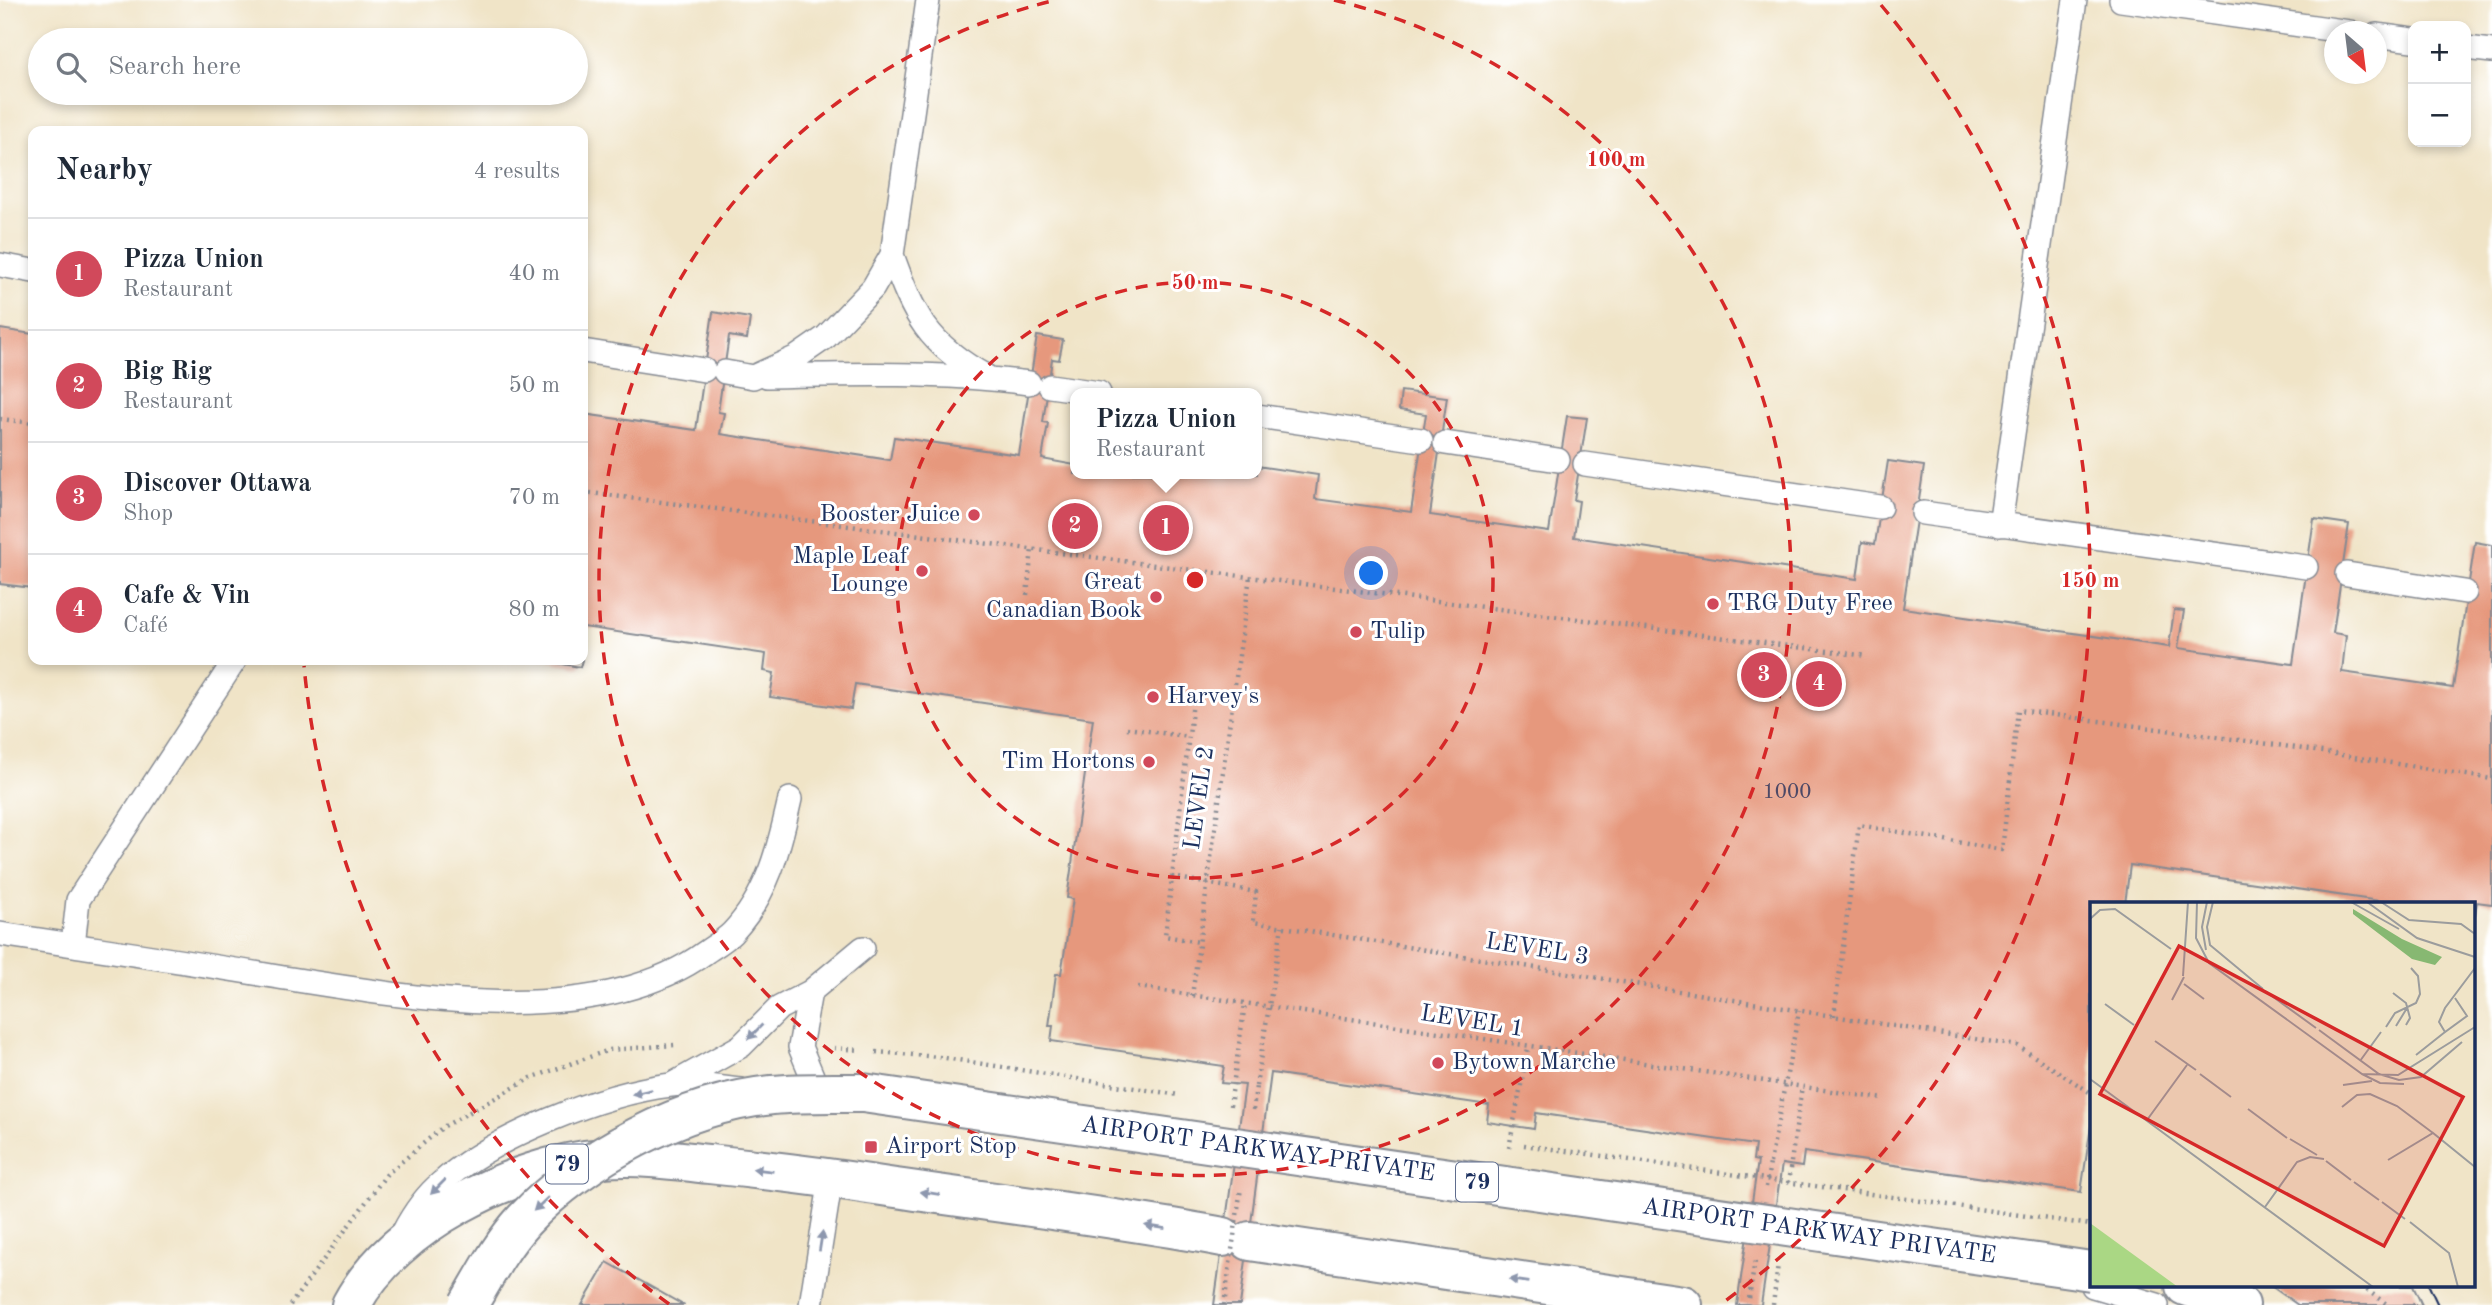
<!DOCTYPE html>
<html lang="en">
<head>
<meta charset="utf-8">
<style>
  :root { --surface:#fff; --page:#f6f6f7; --text:#1f2937; --muted:#747a83; --line:#e0e1e3; --accent:#d1495b }
  body { margin:0; font-family:"Old Standard TT",serif; background:var(--page); color:var(--text) }
  .controls { position:absolute; right:21px; top:21px; display:grid; overflow:hidden; border-radius:14px; box-shadow:0 4px 10px #0003 }
  .controls button { width:63px; height:63px; display:grid; place-items:center; padding:0; border:0; border-bottom:2px solid var(--line); background:var(--surface); color:var(--text); font:35px sans-serif }
  .compass { position:absolute; left:2324px; top:21px; width:63px; height:63px; border-radius:50%; background:var(--surface); box-shadow:0 4px 10px #0003; rotate:152deg }
  .you { position:absolute; left:1372px; top:574px; width:24px; height:24px; margin:-18px; border:5px solid #fff; border-radius:50%; background:#1a73e8; box-shadow:0 0 0 10px #1a73e833 }
  .badge { display:grid; place-items:center; width:46px; height:46px; border-radius:50%; background:var(--accent); color:#fff; font-size:23px; font-weight:700 }
  .pin { position:absolute; translate:-50% -50%; border:4px solid #fff; box-shadow:0 2px 7px #0006 }
  .popup { position:absolute; left:1070px; top:388px; width:192px; height:91px; box-sizing:border-box; display:grid; place-content:center; border-radius:14px; background:var(--surface); filter:drop-shadow(0 2px 5px #0005); font-size:23px; white-space:nowrap; color:var(--muted) }
  .popup b { font-size:26px; color:var(--text) }
  .popup::after { content:''; position:absolute; left:50%; top:100%; margin-left:-14px; border:14px solid transparent; border-top-color:var(--surface) }
  .list { margin:0; padding:0; list-style:none }
  h2 { display:flex; justify-content:space-between; align-items:center; height:91px; margin:0; padding:0 28px; font-size:30px }
  h2 small { font-size:23px; font-weight:400; color:var(--muted) }
  .list li { display:grid; grid-template-columns:46px 1fr auto; gap:21px; align-items:center; box-sizing:border-box; height:112px; padding:0 28px; border-top:2px solid var(--line) }
  .list b { display:block; font-size:26px; white-space:nowrap }
  .list p { margin:0; font-size:23px; white-space:nowrap; color:var(--muted) }
  .list em { font-size:23px; font-style:normal; color:var(--muted) }
  .icon { flex:none; width:38px; height:38px; fill:none; stroke:currentColor; stroke-width:2; stroke-linecap:round; stroke-linejoin:round }
  .map { position:relative; flex:none; width:2492px; height:1305px; overflow:hidden }
  .search { position:absolute; background:var(--surface); box-shadow:0 4px 10px #0003; left:28px; top:28px; width:560px; height:77px; display:flex; align-items:center; gap:18px; box-sizing:border-box; padding:0 24px; border-radius:38px; color:var(--muted); font-size:26px }
  .panel { position:absolute; background:var(--surface); box-shadow:0 4px 10px #0003; left:28px; top:126px; width:560px; height:539px; border-radius:14px }
  .map>svg:first-child { display:block }
</style>
</head>
<body>
<div class="map">
<svg width="2492" height="1305" viewBox="0 0 2492 1305">
  <rect width="100%" height="100%" fill="#fff"/>
  <filter id="ink" filterUnits="userSpaceOnUse"><feTurbulence type="fractalNoise" baseFrequency=".0143" numOctaves="2"/><feDisplacementMap in="SourceGraphic" scale="14" xChannelSelector="R" yChannelSelector="G"/><feConvolveMatrix kernelMatrix="1 2 1 2 8 2 1 2 1" color-interpolation-filters="sRGB"/></filter>
  <filter id="wash" filterUnits="userSpaceOnUse"><feTurbulence type="fractalNoise" baseFrequency=".00686" numOctaves="4" result="noise"/><feDisplacementMap in="SourceGraphic" scale="28" xChannelSelector="R" yChannelSelector="G"/><feGaussianBlur stdDeviation="1.57" result="paint"/><feColorMatrix in="noise" values="0 0 0 0 0 0 0 0 0 0 0 0 0 0 0 0 0 1.4 0 .05"/><feComposite in="paint" operator="in"/></filter>
  <g filter="url(#wash)">
    <rect width="100%" height="100%" fill="#f0e4c7"/>
    <g id="blocks">
      <!-- building -->
      <path fill="#e6987d" d="M713 312 750 318 747 339 729 336 718 412 724 413 720 434 890 460 894 437 1019 455 1037 336 1063 340 1059 360 1052 359 1043 422 1048 423 1042 459 1075 465V474H1257V466L1318 475 1315 499 1411 512 1426 414 1399 410 1401 391 1447 397 1430 515 1549 532 1567 416 1587 418 1574 500 1579 501 1574 537 1857 579 1862 542 1875 544 1888 461 1924 466 1903 608 2169 647 2174 610 2184 611 2178 648 2293 664 2314 519 2349 524 2333 633 2346 635 2342 672 2453 688 2475 542 2492 545V904L2477 902 2475 915 2473 904H2400L2130 865 2125 904H2091V1126L2081 1192 1804 1152 1802 1167 1782 1164 1761 1305H1737L1758 1161 1753 1160 1755 1145 1536 1113 1534 1129 1487 1122 1489 1105 1271 1073 1240 1305H1214L1245 1085 1221 1083 1224 1066 1051 1041 1053 1026H1049L1056 974H1061L1073 899 1067 898 1093 719 855 684 851 709 770 697 774 673 764 671 766 654 583 627V414L696 430Z
        M0 329 33 334V588L0 584Z
        M541 660H582L580 667Z
        M607 1262 683 1305H582Z
        M2271 1286H2413L2422 1305H2298Z"/>
    </g>
  </g>
  <g filter="url(#ink)">
    <use href="#blocks" fill-opacity="0" stroke="#868a92" stroke-width="2"/>
    <g fill="none" stroke-linecap="round" stroke-linejoin="round">
      <defs>
        <path id="service" d="M2121 0 2350 32
          M2376 35 2413 40
          M2466 48 2492 51
          M892 255C914 316 927 344 987 377
          M0 265 33 271
          M583 351 704 370
          M725 372 753 377 797 357 826 337 873 288 892 255 928 0
          M767 376C854 374 942 372 1029 383
          M1050 386 1099 393
          M1257 416 1421 440
          M1445 443 1558 460
          M1585 464 1880 507
          M1923 513 2306 567
          M2000 525 2075 0
          M2347 574 2465 592
          M0 934 73 945 78 900 235 660
          M73 945C139 955 206 965 272 976 400 996 594 1034 706 952 715 946 725 940 732 933 768 895 779 848 790 799
          M810 992 800 1047 822 1100
          M673 1084 741 1046 779 1008 810 992 863 948
          M403 1233C413 1214 425 1196 442 1182 493 1137 603 1093 671 1085 693 1082 719 1088 741 1090
          M2093 1286 2157 1305
          M811 1305 831 1178"/>
        <path id="trunk" d="M1250 1241 1683 1305
          M2185 1286 2240 1305
          M351 1305C394 1224 514 1165 603 1158 638 1155 674 1160 709 1164 767 1170 824 1177 882 1186 996 1203 1110 1216 1223 1237"/>
      </defs>
      <!-- service casing -->
      <use href="#service" stroke="#868a92" stroke-width="26"/>
      <!-- trunk casing -->
      <use href="#trunk" stroke="#868a92" stroke-width="42"/>
      <!-- path -->
      <path stroke="#868a92" stroke-width="4.5" stroke-dasharray="2 5" stroke-linecap="butt" d="M0 419 33 423
        M583 492 1867 656
        M1027 595 1032 549
        M1193 702 1165 936 1199 942
        M1127 728 1189 737
        M1172 877 1256 892 1253 922 2018 1046 2091 1093
        M1138 987 1884 1099
        M1192 996 1250 576
        M1834 1016 1859 825 2002 850 2018 710 2284 746 2492 779
        M834 1048 860 1050
        M876 1052 939 1057 1179 1095
        M1256 1086 1282 926
        M1230 1106 1245 1004
        M1524 1145 2091 1225
        M1509 1148 1528 1048
        M1770 1163 1799 1011
        M1788 1183 1802 1086
        M2361 1286 2388 1305
        M290 1305 386 1175 443 1127 531 1078 609 1050 675 1045
        M1773 1305 1778 1264
        M2413 1305 2420 1302"/>
      <!-- service -->
      <use href="#service" stroke="#fff" stroke-width="23"/>
      <!-- trunk -->
      <use href="#trunk" stroke="#fff" stroke-width="38"/>
      <!-- tram -->
      <path stroke="#1b2f5e" stroke-width="2" d="M2429 1286 2438 1305"/>
      <defs>
        <path id="trunk-bridge" d="M468 1305C485 1276 501 1245 524 1220 584 1156 684 1104 772 1095 803 1092 833 1093 863 1093L2091 1271"/>
      </defs>
      <!-- trunk-bridge casing -->
      <use href="#trunk-bridge" stroke="#868a92" stroke-width="42" stroke-linecap="butt"/>
      <!-- path-bridge -->
      <path stroke="#868a92" stroke-width="4.5" stroke-dasharray="2 5" stroke-linecap="butt" d="M1253 1110 1256 1086
        M1766 1187 1770 1163
        M1224 1305 1241 1188
        M1748 1305 1755 1261"/>
      <!-- trunk-bridge -->
      <use href="#trunk-bridge" stroke="#fff" stroke-width="38"/>
    </g>
    <!-- one-way arrows -->
    <defs><path id="oneway-solid" d="M-6-.8H1V-3.2L6.5 0L1 3.2V.8H-6Z" transform="scale(1.75)"/></defs>
    <g fill="#8d97ae">
      <use href="#oneway-solid" transform="translate(755 1032) rotate(135)"/>
      <use href="#oneway-solid" transform="translate(642 1092) rotate(167)"/>
      <use href="#oneway-solid" transform="translate(763 1170) rotate(-173)"/>
      <use href="#oneway-solid" transform="translate(438 1187) rotate(135)"/>
      <use href="#oneway-solid" transform="translate(930 1193) rotate(-171)"/>
      <use href="#oneway-solid" transform="translate(541 1204) rotate(137)"/>
      <use href="#oneway-solid" transform="translate(1155 1227) rotate(-171)"/>
      <use href="#oneway-solid" transform="translate(821 1241) rotate(-81)"/>
      <use href="#oneway-solid" transform="translate(1519 1281) rotate(-172)"/>
    </g>
  </g>
  <!-- distance rings -->
  <g fill="none" stroke="#d62828" stroke-width="3.5" stroke-dasharray="12 9">
    <circle cx="1195" cy="580" r="298"/>
    <path d="M1334 0A596 596 0 1 1 1056 0"/>
    <path d="M669 1304A895 895 0 0 1 304 666M1881 5A895 895 0 0 1 1721 1304"/>
  </g>
  <!-- markers -->
  <g fill="#d1495b" stroke="#fff" stroke-width="2.5">
    <circle cx="974" cy="515" r="7"/>
    <circle cx="922" cy="571" r="7"/>
    <circle cx="1156" cy="597" r="7"/>
    <circle cx="1713" cy="604" r="7"/>
    <circle cx="1356" cy="632" r="7"/>
    <circle cx="1153" cy="697" r="7"/>
    <circle cx="1149" cy="762" r="7"/>
    <circle cx="1438" cy="1063" r="7"/>
    <rect x="864" y="1140" width="14" height="14" rx="3.5"/>
  </g>
  <g text-anchor="middle" dominant-baseline="central" stroke-width="6" stroke-linejoin="round" paint-order="stroke">
    <!-- number labels -->
    <g font-size="21" fill="#4e4966">
      <text x="1787" y="792">1000</text>
    </g>
    <!-- shield labels -->
    <g fill="#fff" stroke="#5f6d8e" stroke-width="2">
      <rect x="546" y="1144.5" width="42" height="39" rx="5"/>
      <rect x="1456" y="1162.5" width="42" height="39" rx="5"/>
    </g>
    <g font-size="23" font-weight="bold" fill="#1b2f5e">
      <text x="567" y="1164">79</text>
      <text x="1477" y="1182">79</text>
    </g>
    <!-- poi labels -->
    <g font-size="24" fill="#1b2f5e" stroke="#fff" text-anchor="start">
      <text x="960" y="515" text-anchor="end">Booster Juice</text>
      <text x="908" y="557" text-anchor="end">Maple Leaf<tspan x="908" dy="28">Lounge</tspan></text>
      <text x="1142" y="583" text-anchor="end">Great<tspan x="1142" dy="28">Canadian Book</tspan></text>
      <text x="1727" y="604">TRG Duty Free</text>
      <text x="1370" y="632">Tulip</text>
      <text x="1167" y="697">Harvey's</text>
      <text x="1135" y="762" text-anchor="end">Tim Hortons</text>
      <text x="1452" y="1063">Bytown Marche</text>
      <text x="885" y="1147">Airport Stop</text>
    </g>
    <!-- street labels -->
    <g font-size="24" fill="#1b2f5e" stroke="#fff">
      <text transform="translate(1200 798) rotate(-82)">LEVEL 2</text>
      <text transform="translate(1537 950) rotate(9)">LEVEL 3</text>
      <text transform="translate(1472 1022) rotate(9)">LEVEL 1</text>
      <text transform="translate(1258 1150) rotate(8)">AIRPORT PARKWAY PRIVATE</text>
      <text transform="translate(1819 1232) rotate(8)">AIRPORT PARKWAY PRIVATE</text>
    </g>
  </g>
  <!-- overview -->
  <g transform="translate(2090 902)">
    <rect width="385" height="385" fill="#f0e4c7"/>
    <path d="M0 321 88 385H0Z" fill="#aad784"/>
    <path d="M263 7 312 37 352 55 345 63 322 57 263 12Z" fill="#87b872"/>
    <path fill="none" stroke="#9b9c9d" stroke-width="2" d="M107 0 106 36 119 61 272 172 308 173 385 125M123 0 117 25 120 43 173 87M261 0 309 27M277 0 327 36 385 55M291 0 319 18 371 22 385 32M0 17 10 8 25 7 81 47M116 48 112 25 117 0M93 74 98 0M94 82 114 97M175 89 226 126M303 91 316 101 320 116 316 123M365 96 377 114 355 130 349 120 355 106 385 66M82 98 94 75M15 102 44 123M306 124 317 106M296 125 305 111 326 101 330 92 328 74 321 66M229 128 289 172 309 178 331 175 372 140M65 139 106 168M326 153 355 130M270 159 291 130M110 172 141 195M272 172 290 181 314 182M0 177 283 385M253 183 282 179M252 205 267 193 280 192 307 204 343 231M158 207 197 236M57 218 97 163M200 237 227 253M298 258 343 231 385 265M236 259 261 278M264 280 289 298M292 300 315 317M175 305 207 260 220 255 234 257M320 320 359 351 368 385"/>
    <path fill="#d62828" fill-opacity="0.15" stroke="#d62828" stroke-width="3.5" d="M89 44 373 195 294 344 10 192Z"/>
    <rect width="385" height="385" fill="none" stroke="#1b2f5e" stroke-width="3.5"/>
  </g>
  <circle cx="1195" cy="580" r="10" fill="#d62828" stroke="#fff" stroke-width="3.5"/>
  <g font-size="21" text-anchor="middle" font-weight="bold" fill="#d62828" stroke="#fff" stroke-width="6" stroke-linejoin="round" paint-order="stroke">
    <text x="1616" y="166">100 m</text>
    <text x="1195" y="289">50 m</text>
    <text x="2090" y="587">150 m</text>
  </g>
</svg>
<div class="controls">
<button>+</button>
<button>−</button>
</div>
<svg class="compass" viewBox="-18 -18 36 36"><path d="M0-13l5 13h-10z" fill="#e53935"/><path d="M0 13l5-13h-10z" fill="#747a83"/></svg>
<div class="you"></div>
<div class="pin badge" style="left:1166px;top:528px">1</div>
<div class="popup"><b>Pizza Union</b>Restaurant</div>
<div class="pin badge" style="left:1075px;top:526px">2</div>
<div class="pin badge" style="left:1764px;top:675px">3</div>
<div class="pin badge" style="left:1819px;top:684px">4</div>
<div class="search"><svg class="icon" aria-label="search" viewBox="0 0 24 24"><circle cx="10" cy="10" r="6"/><path d="M15 15l6 6"/></svg>Search here</div>
<section class="panel">
<h2>Nearby<small>4 results</small></h2>
<ul class="list">
<li><span class="badge">1</span><div><b>Pizza Union</b><p>Restaurant</p></div><em>40 m</em></li>
<li><span class="badge">2</span><div><b>Big Rig</b><p>Restaurant</p></div><em>50 m</em></li>
<li><span class="badge">3</span><div><b>Discover Ottawa</b><p>Shop</p></div><em>70 m</em></li>
<li><span class="badge">4</span><div><b>Cafe &amp; Vin</b><p>Café</p></div><em>80 m</em></li>
</ul>
</section>
</div>
</body>
</html>
